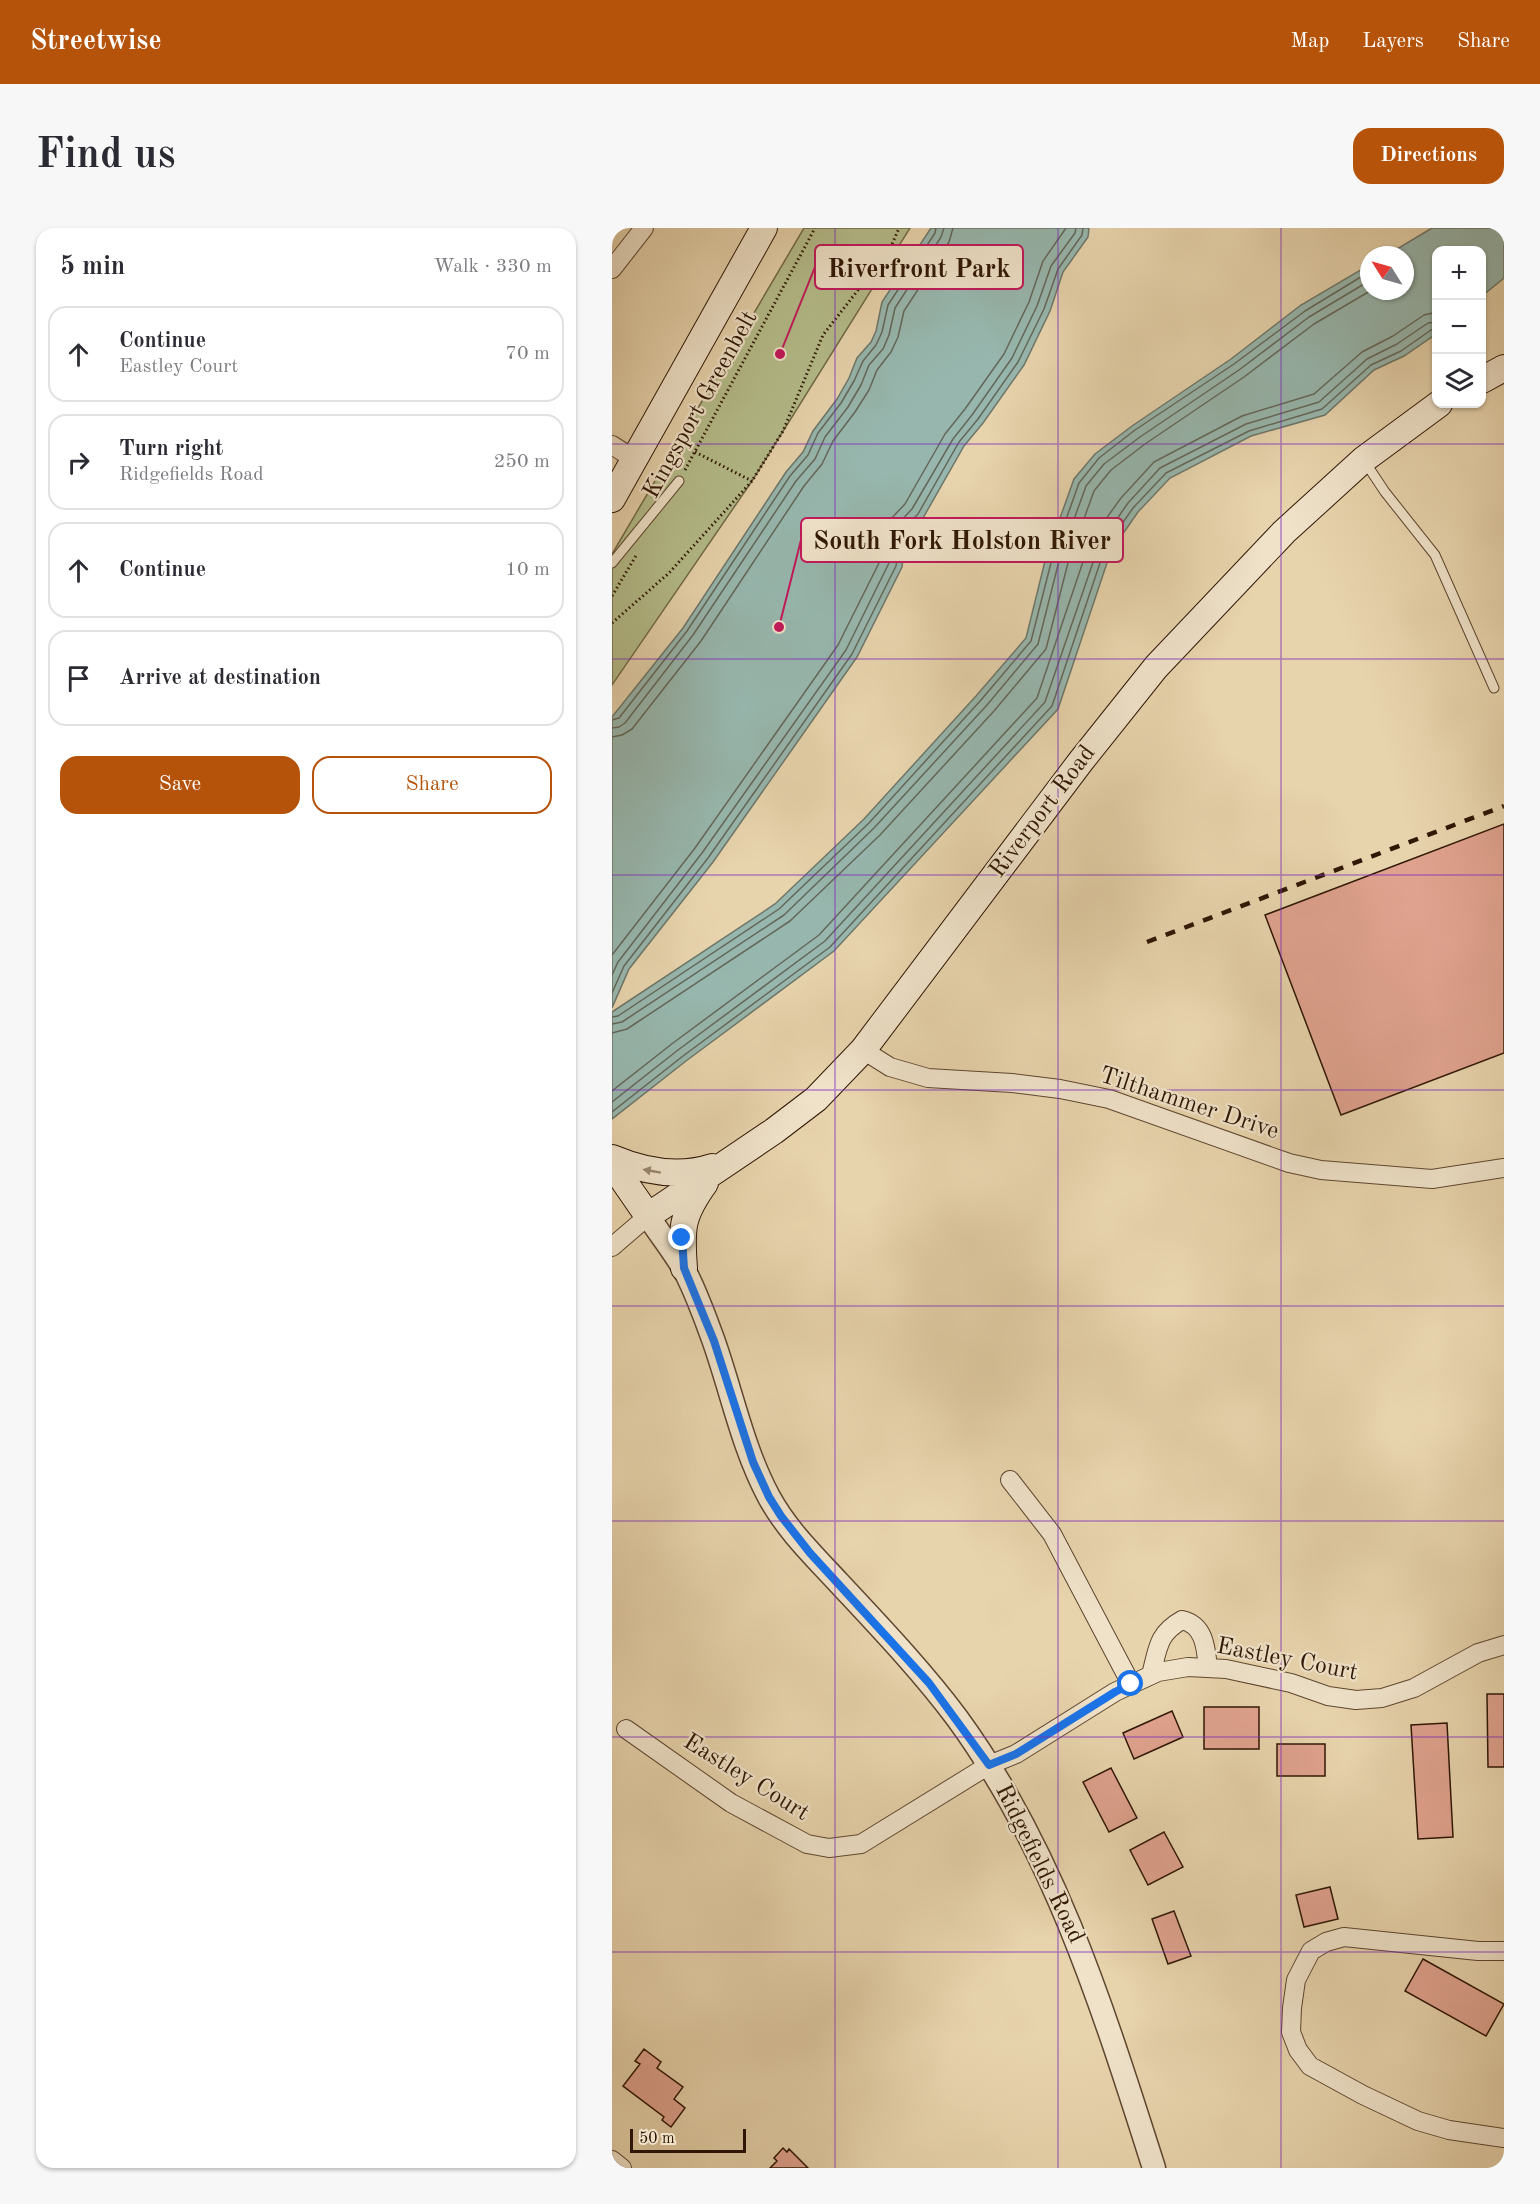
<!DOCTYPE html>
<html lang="en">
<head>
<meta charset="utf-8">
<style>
  :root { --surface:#fff; --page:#f7f7f7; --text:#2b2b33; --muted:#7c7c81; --line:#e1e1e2; --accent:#b45309 }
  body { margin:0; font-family:"Old Standard TT",serif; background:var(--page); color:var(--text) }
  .controls { position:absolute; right:18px; top:18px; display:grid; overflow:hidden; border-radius:12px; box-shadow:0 2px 4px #0004 }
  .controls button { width:54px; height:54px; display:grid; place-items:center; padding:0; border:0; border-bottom:2px solid var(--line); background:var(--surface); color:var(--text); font:30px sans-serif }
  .compass { position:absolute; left:748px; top:18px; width:54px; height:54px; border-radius:50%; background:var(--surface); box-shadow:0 2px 4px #0004; rotate:307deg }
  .scale { position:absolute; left:18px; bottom:15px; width:116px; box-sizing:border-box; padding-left:6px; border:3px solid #301705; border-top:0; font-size:16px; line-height:21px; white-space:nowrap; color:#301705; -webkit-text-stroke:4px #efe2c9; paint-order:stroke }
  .stop { position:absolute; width:18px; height:18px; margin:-14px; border:4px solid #1a73e8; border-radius:50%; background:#fff }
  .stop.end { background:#1a73e8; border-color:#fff; box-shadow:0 2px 6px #0008 }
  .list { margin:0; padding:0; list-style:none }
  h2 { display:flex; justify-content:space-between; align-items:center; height:78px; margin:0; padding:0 24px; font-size:26px }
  h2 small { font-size:20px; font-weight:400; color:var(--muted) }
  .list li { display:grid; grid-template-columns:39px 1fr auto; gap:18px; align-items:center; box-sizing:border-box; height:96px; margin:0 12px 12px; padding:0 12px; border:2px solid var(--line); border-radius:18px }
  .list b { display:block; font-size:22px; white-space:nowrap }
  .list p { margin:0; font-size:20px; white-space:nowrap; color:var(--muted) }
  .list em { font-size:20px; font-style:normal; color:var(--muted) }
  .actions { display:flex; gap:12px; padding:18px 24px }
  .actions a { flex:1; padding:14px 0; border:2px solid var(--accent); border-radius:18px; text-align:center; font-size:21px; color:var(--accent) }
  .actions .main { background:var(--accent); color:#fff }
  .icon { flex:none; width:33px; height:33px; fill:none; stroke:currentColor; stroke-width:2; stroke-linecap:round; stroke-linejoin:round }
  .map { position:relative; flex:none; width:892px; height:1940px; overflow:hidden; border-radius:18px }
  header { display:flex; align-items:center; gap:36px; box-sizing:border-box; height:84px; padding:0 30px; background:var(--accent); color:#fff }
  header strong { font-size:28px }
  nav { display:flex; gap:33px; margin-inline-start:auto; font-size:21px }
  .intro { display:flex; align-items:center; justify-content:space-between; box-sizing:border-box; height:144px; padding:0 36px }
  h1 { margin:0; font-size:42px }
  .button { padding:15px 27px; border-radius:18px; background:var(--accent); color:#fff; font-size:21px; font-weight:700 }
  main { display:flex; gap:36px; padding:0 36px }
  aside { flex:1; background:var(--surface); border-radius:18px; box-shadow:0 2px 4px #0004 }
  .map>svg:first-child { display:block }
</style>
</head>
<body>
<header>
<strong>Streetwise</strong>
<nav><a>Map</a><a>Layers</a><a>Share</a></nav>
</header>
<div class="intro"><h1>Find us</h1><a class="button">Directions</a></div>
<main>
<aside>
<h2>5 min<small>Walk · 330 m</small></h2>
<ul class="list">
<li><svg class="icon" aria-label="ahead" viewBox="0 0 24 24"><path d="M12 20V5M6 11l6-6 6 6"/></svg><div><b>Continue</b><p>Eastley Court</p></div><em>70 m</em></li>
<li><svg class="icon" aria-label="right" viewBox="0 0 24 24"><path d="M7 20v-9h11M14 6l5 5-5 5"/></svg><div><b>Turn right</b><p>Ridgefields Road</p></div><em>250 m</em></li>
<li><svg class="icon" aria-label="ahead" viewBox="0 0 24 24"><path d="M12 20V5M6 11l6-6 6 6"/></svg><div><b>Continue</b></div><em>10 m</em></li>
<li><svg class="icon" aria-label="arrive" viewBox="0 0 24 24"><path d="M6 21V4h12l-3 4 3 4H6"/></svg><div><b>Arrive at destination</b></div></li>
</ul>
<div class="actions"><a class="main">Save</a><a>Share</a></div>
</aside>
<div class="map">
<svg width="892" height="1940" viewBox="0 0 892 1940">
  <rect width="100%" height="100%" fill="#e7d3ac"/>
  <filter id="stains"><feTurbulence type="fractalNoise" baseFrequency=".00333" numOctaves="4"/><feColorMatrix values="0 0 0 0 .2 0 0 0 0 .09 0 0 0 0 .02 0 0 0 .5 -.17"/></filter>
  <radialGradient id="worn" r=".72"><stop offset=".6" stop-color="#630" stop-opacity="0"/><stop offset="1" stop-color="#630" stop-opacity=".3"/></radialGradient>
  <!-- green -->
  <path fill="#b4bc8a" stroke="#726a48" stroke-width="1.5" d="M192 0H298L140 253 0 457V326Z"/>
  <!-- water -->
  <path fill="#97b7ae" stroke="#6e776a" stroke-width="1.5" d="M319 0H477L476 9 451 44 438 83 412 137 371 195 352 218 311 290 294 306 290 339 245 429 101 634 17 741 0 780V489L71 400 174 244 191 224 201 203 225 171 237 150 245 130 259 114 264 103 270 74Z
    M820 0H892V50L870 68V22H825L824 106 792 128 762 142 713 187 639 208 558 250 526 284 499 323 446 481 222 723 74 833 0 891V784L163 676 252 591 364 468 414 410 434 329 462 251 483 226 520 198 619 131 689 77 757 37V63H793V27H775Z"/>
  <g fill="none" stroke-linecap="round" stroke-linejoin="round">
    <!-- shore -->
    <path stroke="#64675a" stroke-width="1.5" d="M0 492 7 490 75 403 178 248 196 227 206 205 229 175 242 153 251 133 264 117 270 104 276 77 323 5 324 0
      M0 500 7 499 13 495 81 407 184 253 203 231 213 209 236 179 249 157 257 137 271 121 277 107 283 80 329 9 332 0
      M0 509 10 507 20 501 89 413 192 258 210 236 221 213 243 184 257 162 265 142 279 124 286 109 292 83 337 14 341 0
      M0 727 83 620 226 417 268 333 274 296 293 276 333 206 353 181 392 126 417 74 431 33 454 0
      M0 747 6 734 90 625 234 422 277 335 282 300 300 281 341 211 360 187 400 130 425 78 439 38 463 5 464 0
      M0 765 12 738 96 630 240 426 284 338 289 304 306 286 347 214 366 191 406 134 432 81 446 41 470 7 471 0
      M0 789 6 788 167 681 257 595 369 472 419 413 440 331 467 255 487 230 523 202 622 136 693 83 757 44
      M0 796 10 794 172 687 262 600 375 477 426 416 447 333 474 258 492 236 528 209 627 142 697 89 757 53
      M0 805 15 801 178 693 268 607 382 483 434 421 456 335 482 263 499 242 533 216 632 149 702 96 758 63
      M0 863 61 815 207 707 425 470 478 313 509 270 542 234 630 188 702 166 750 124 781 108 812 87 825 84
      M0 874 66 822 213 713 433 474 487 317 516 275 548 240 634 196 707 174 755 131 785 116 816 95 825 94
      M0 884 71 828 218 719 440 478 493 320 521 280 554 245 637 203 710 181 759 137 789 123 819 102 825 101"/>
  </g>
  <!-- building -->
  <path fill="#dfa28e" stroke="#301705" stroke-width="1.5" d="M892 596V825L729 887 653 687Z
    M875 1466H892V1539H876Z
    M592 1479H647V1521H592Z
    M560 1483 571 1509 522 1531 511 1505Z
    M835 1495 841 1609 806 1611 799 1497Z
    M665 1516H713V1548H665Z
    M499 1540 525 1590 497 1604 471 1554Z
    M552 1604 571 1639 536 1657 518 1622Z
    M718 1659 726 1691 692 1699 684 1667Z
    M562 1683 579 1728 556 1736 540 1691Z
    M811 1731 892 1776 874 1808 793 1763Z
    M32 1821 49 1834 45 1840 71 1859 62 1871 73 1880 59 1899 50 1892 52 1889 11 1858 28 1836 23 1833Z
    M171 1920 175 1924 177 1921 196 1940H158L165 1933 162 1930Z"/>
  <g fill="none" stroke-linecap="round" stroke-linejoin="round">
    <defs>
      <path id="service" d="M753 234 773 264 823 327 882 460
        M0 335 67 253"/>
      <path id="minor" d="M0 41 32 0
        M0 217 22 231
        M251 822 278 839 316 850 400 855 448 861 497 871 677 935 709 942 820 951 892 940
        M0 1019 36 988
        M398 1252 440 1306 519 1456
        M539 1447C546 1421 545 1406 570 1392 593 1397 594 1421 596 1440
        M14 1501 119 1575 195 1616 217 1620 249 1616 377 1537 404 1526 503 1464 546 1444 576 1439 614 1441 679 1455 716 1468 744 1472 770 1470 802 1460 866 1425 892 1417
        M892 1723H866L732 1709 714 1714 699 1723 684 1752 680 1780 679 1804 686 1822 698 1838 751 1867 806 1893 837 1902 892 1910
        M0 1932 10 1940"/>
      <path id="tertiary" d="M36 988C47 1005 60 1021 70 1038 82 1058 94 1092 102 1114 120 1165 131 1221 157 1269 175 1302 201 1327 226 1354 267 1398 309 1442 345 1490 443 1624 492 1784 542 1940"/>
      <path id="secondary" d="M870 152 892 140
        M0 271 152 0
        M0 930C33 944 66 950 100 939
        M0 936 36 988 162 903 204 871 251 822 469 533 544 439 672 304 751 232 827 176
        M72 1040C69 1001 69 988 93 955"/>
    </defs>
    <!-- service casing -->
    <use href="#service" stroke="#5e462f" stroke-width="11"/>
    <!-- minor casing -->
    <use href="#minor" stroke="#5e462f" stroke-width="20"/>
    <!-- tertiary casing -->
    <use href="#tertiary" stroke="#5e462f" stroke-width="25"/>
    <!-- secondary casing -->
    <use href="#secondary" stroke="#301705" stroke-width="28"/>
    <!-- path -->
    <path stroke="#301705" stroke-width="3" stroke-dasharray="1.5 3" stroke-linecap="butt" d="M83 224 140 253
      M73 242 203 0
      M0 368 25 326
      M0 395 57 345 140 253 171 203 211 107 278 21 287 0"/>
    <!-- service -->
    <use href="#service" stroke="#efe2c9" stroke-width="9"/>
    <!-- minor -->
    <use href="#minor" stroke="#efe2c9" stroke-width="18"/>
    <!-- tertiary -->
    <use href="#tertiary" stroke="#efe2c9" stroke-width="22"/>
    <!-- secondary -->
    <use href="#secondary" stroke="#efe2c9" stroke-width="26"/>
    <!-- rail -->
    <path stroke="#301705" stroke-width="4.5" stroke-dasharray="10 10" stroke-linecap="butt" d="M535 714 892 578"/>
  </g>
  <!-- one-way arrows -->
  <defs><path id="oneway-solid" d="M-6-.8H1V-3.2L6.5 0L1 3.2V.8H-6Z" transform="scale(1.5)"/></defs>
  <use fill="#998771" href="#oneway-solid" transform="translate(40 943) rotate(-170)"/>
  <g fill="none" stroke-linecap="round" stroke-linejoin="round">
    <!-- route -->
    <path stroke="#1a73e8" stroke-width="8" d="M70 1010 72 1040 102 1113 141 1234 157 1269 169 1288 198 1325 317 1455 377 1537 404 1526 503 1464 519 1456"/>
  </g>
  <!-- grid -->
  <path fill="none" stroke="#7b2cbf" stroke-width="1.5" stroke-opacity="0.55" d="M223 0V1940M446 0V1940M669 0V1940M0 216H892M0 431H892M0 647H892M0 862H892M0 1078H892M0 1293H892M0 1509H892M0 1724H892"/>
  <g text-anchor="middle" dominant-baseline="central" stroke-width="4.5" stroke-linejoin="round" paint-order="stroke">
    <!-- street labels -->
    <g font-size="24" fill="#301705" stroke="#efe2c9">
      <text transform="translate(89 177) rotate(-61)">Kingsport Greenbelt</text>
      <text transform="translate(431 584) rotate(-53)">Riverport Road</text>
      <text transform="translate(577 876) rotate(18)">Tilthammer Drive</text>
      <text transform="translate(675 1432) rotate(11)">Eastley Court</text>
      <text transform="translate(134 1550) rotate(32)">Eastley Court</text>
      <text transform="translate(427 1636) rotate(64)">Ridgefields Road</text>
    </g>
  </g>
  <!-- callouts -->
  <path fill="none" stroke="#c2185b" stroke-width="2" d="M168 126L203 39M167 399L189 312"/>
  <g fill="#c2185b" stroke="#efe2c9" stroke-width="2">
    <circle cx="168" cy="126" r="6"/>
    <circle cx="167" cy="399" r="6"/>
  </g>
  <g fill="#efe2c9" stroke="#c2185b" stroke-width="2">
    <rect x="203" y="17" width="208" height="44" rx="6"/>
    <rect x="189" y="290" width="322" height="44" rx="6"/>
  </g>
  <g font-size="26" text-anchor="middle" font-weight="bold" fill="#301705">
    <text x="307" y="49">Riverfront Park</text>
    <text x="350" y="321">South Fork Holston River</text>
  </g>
  <rect width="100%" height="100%" filter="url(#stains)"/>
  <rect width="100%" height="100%" fill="url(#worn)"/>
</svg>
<div class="controls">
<button>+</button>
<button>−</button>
<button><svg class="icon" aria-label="layers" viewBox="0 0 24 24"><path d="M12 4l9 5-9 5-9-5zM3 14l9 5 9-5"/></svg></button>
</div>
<svg class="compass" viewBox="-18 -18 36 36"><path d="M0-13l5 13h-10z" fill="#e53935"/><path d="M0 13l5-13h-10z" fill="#7c7c81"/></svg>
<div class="scale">50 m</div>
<div class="stop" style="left:519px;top:1456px"></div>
<div class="stop end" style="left:70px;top:1010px"></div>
</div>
</main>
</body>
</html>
